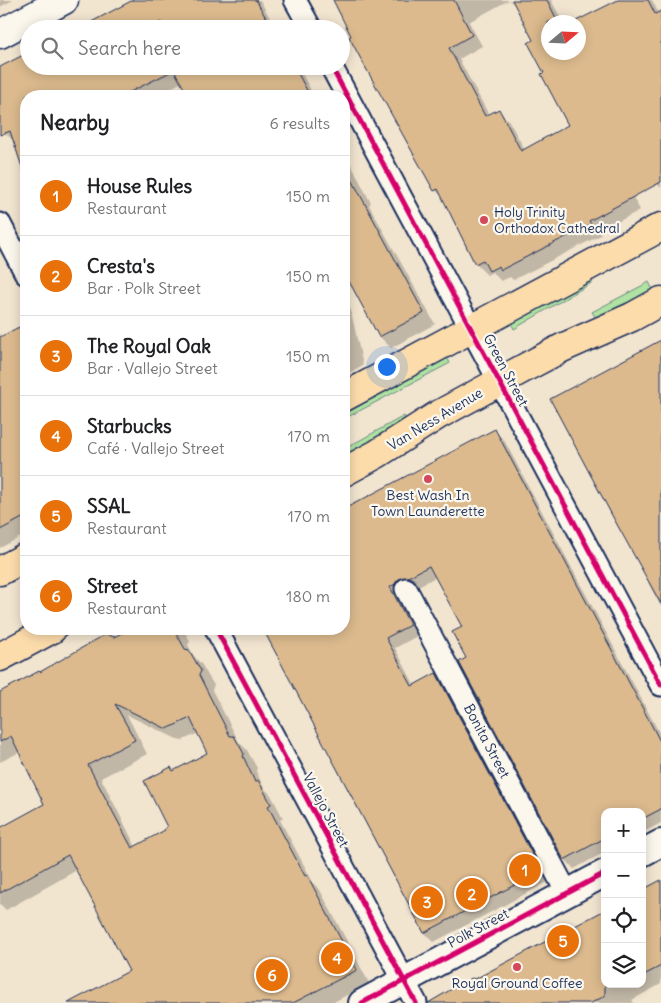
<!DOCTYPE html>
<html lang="en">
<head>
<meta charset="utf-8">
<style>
  :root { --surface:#fff; --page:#f6f6f6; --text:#202124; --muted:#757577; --line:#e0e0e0; --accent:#d1495b }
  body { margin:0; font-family:Delius,sans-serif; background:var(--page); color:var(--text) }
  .controls { position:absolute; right:15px; bottom:15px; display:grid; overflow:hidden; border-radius:10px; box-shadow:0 2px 12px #0003 }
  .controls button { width:45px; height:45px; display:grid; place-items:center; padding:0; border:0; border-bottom:1px solid var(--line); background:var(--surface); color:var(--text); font:25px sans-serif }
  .compass { position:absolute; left:541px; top:15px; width:45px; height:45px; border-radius:50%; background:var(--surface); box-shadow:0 2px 12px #0003; rotate:71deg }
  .you { position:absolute; left:386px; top:366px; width:18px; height:18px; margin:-12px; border:4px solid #fff; border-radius:50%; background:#1a73e8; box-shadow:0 0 0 8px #1a73e833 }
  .badge { display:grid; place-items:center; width:32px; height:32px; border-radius:50%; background:var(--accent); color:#fff; font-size:16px; font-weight:700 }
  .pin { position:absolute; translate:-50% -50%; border:2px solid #fff; box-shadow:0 1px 5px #0006 }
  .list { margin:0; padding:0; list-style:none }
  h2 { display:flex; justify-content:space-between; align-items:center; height:65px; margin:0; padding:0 20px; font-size:21px }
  h2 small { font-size:16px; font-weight:400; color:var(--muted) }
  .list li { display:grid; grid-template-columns:32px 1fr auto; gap:15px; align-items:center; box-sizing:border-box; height:80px; padding:0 20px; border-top:1px solid var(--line) }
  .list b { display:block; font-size:19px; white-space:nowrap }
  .list p { margin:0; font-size:16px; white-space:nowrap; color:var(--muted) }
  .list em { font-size:16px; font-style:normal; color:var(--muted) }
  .icon { flex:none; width:28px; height:28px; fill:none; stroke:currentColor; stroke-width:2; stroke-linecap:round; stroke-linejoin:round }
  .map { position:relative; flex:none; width:661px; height:1003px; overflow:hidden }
  .search { position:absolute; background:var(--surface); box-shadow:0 2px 12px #0003; left:20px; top:20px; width:330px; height:55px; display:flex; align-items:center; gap:12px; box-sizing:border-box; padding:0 18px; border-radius:28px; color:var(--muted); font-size:19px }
  .panel { position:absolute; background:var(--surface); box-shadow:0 2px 12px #0003; left:20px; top:90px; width:330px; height:545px; border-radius:20px }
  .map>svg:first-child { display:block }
</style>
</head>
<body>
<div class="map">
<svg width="661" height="1003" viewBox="0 0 661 1003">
  <rect width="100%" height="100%" fill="#f2e5d0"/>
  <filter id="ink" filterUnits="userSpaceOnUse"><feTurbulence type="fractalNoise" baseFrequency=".02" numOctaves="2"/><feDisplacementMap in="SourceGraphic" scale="10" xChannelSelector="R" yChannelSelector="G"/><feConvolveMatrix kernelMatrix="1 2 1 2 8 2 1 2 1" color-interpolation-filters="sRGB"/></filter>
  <g filter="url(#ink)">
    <!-- green -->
    <path fill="#b0e2a2" stroke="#668880" d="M591 279 593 282 514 329 510 321Z
      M649 282 653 290 596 318 592 312Z
      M446 356 450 363 344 419V411Z
      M404 416 406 420 344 459V449Z"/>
    <!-- shadow -->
    <path fill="#0003" fill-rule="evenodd" d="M0 0H13L0 7Z
      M140 0H260L276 29H80Z
      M334 0H509L469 22 482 46 459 59 489 115 498 110 509 121 525 150 569 126 546 73 535 40 515 5 509 0H551L563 22H548V52H578V22H577L615 3 614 0H652L659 14 661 13V188L657 184 633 197 640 210 599 232 601 235 513 280 510 277 501 281 492 272 487 275 476 264 445 199 435 190Z
      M27 54 29 56V66H298L314 96H190L182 82 155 96H26V162L17 144 5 133 3 127 0 129V68Z
      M344 151 371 203 369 205 435 324 391 348 380 337 344 270Z
      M344 281 363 365 344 376Z
      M18 329 26 337V534L0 548V333L2 337Z
      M661 341V607L648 582 650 581Z
      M495 431 504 440 661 736V823L642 833V812H605V852L574 869 565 859 468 658 463 627 436 577 418 586 409 587 419 635 395 648 415 686 436 675 446 684 550 881 434 942 425 933 264 629H344V511Z
      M132 629H181L186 634 190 641 188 645 194 656 202 665 210 679 214 685 212 690 239 742 247 750 257 768 256 771 264 788 271 795 283 818 280 820 314 884 320 890 369 983 332 1003H70L131 971 77 870 6 910 0 904V829L46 804 20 752 0 762V693ZM127 715 181 741 199 733 209 754 174 772 169 828 136 847 101 778 147 754Z
      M661 882V984L632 1000 634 1003H453L605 984H642V892Z"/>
    <!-- building -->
    <path fill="#dcba8e" stroke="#1b2f5e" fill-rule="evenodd" d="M133 0H256L272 29H165L161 22 148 29H78Z
      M333 0H454L472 35 449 48 485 116 499 109 521 151 568 125 541 74 544 73 528 43 533 40 512 0H547L558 22H548V52H578V22H574L618 0H648L655 14 661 11V182L589 221 591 224 501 270 499 266 489 271 483 260 475 264 438 189 434 191 363 63 349 37 351 36Z
      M27 53 29 66H294L310 96H188L174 70 122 96H26V169L23 170 10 131 0 135V67Z
      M344 165 424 313 379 337 344 272Z
      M19 327 26 343V516L0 530V337Z
      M661 340V604L614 519 550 399Z
      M495 429 661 743V809L642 819V812H605V838L564 860 459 662 466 658 452 632 462 627 429 566 408 577 400 578 395 584 390 587 410 625 386 638 412 686 436 673 541 871 424 933 263 629H344V509Z
      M129 629H174L185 649 189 650 201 671 199 675 205 687 230 736H234L244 754 243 756 255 782 258 780 271 804 268 806 305 876 307 875 357 970 293 1003H68L129 971 68 855 0 893V828L44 804 11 736 0 742V692L39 671 40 672 106 634 114 637ZM115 704 167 729 190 718 207 753 173 771 171 767 144 781 167 827 164 829 165 830 132 848 88 765 135 740Z
      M661 880V966L642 976V890Z
      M605 910V996L591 1003H428L464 982 472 978 475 979Z"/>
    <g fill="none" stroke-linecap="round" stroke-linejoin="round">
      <defs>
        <path id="minor" d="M295 0 311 29
          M331 66 661 685
          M0 224 26 274
          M406 589 567 893
          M216 629 416 1003"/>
        <path id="tertiary" d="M642 853 661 843
          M362 1003 605 873"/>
        <path id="secondary" d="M0 34 64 0"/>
        <path id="trunk" d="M344 397 661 227
          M344 472 377 454 438 415 528 366 562 348 632 317 661 301
          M0 571 26 557
          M0 657 52 629"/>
      </defs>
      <!-- minor casing -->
      <use href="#minor" stroke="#1b2f5e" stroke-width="25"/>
      <!-- tertiary casing -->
      <use href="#tertiary" stroke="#1b2f5e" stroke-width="30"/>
      <!-- secondary casing -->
      <use href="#secondary" stroke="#1b2f5e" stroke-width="31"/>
      <!-- trunk casing -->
      <use href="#trunk" stroke="#1b2f5e" stroke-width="31"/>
      <!-- minor -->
      <use href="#minor" stroke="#fbf7ec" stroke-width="21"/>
      <!-- tertiary -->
      <use href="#tertiary" stroke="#fbf7ec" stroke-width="26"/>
      <!-- secondary -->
      <use href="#secondary" stroke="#fbf7ec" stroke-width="28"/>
      <!-- trunk -->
      <use href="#trunk" stroke="#fddcac" stroke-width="28"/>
      <defs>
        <path id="cycleway" d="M331 66 661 685
          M216 629 416 1003
          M362 1003 605 873"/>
      </defs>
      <!-- cycleway casing -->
      <use href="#cycleway" stroke="#fbf7ec" stroke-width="8"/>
      <!-- cycleway -->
      <use href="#cycleway" stroke="#d6006c" stroke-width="5"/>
    </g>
  </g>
  <!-- markers -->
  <g fill="#d1495b" stroke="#fbf7ec" stroke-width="2">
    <circle cx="484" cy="220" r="5"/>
    <circle cx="428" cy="479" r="5"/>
    <circle cx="517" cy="967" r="5"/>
  </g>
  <g text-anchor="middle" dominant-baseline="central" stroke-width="4.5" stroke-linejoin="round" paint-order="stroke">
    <!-- poi labels -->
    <g font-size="14" fill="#1b2f5e" stroke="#fbf7ec">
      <text x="494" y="212" text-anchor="start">Holy Trinity<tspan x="494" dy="16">Orthodox Cathedral</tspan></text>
      <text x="428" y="495">Best Wash In<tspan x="428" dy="16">Town Launderette</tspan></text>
      <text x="517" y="983">Royal Ground Coffee</text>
    </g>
    <!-- street labels -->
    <g font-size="14" fill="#1b2f5e" stroke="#fbf7ec">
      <text transform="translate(506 370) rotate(62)">Green Street</text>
      <text transform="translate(435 419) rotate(-31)">Van Ness Avenue</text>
      <text transform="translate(487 741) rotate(62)">Bonita Street</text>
      <text transform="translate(326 810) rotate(62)">Vallejo Street</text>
      <text transform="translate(478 928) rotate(-28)">Polk Street</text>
    </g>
  </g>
</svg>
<div class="controls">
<button>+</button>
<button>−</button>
<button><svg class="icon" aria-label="locate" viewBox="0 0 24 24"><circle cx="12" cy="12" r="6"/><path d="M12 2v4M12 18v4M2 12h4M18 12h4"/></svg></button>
<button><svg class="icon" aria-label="layers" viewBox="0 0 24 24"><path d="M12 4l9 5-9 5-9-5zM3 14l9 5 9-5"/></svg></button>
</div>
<svg class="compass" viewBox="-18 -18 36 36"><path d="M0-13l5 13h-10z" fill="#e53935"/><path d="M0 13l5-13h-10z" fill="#757577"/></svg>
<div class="you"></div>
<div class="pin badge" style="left:525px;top:870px;background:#e8710a">1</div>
<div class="pin badge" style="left:472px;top:894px;background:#e8710a">2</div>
<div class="pin badge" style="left:427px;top:902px;background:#e8710a">3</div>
<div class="pin badge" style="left:337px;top:958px;background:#e8710a">4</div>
<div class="pin badge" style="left:563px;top:941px;background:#e8710a">5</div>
<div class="pin badge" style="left:272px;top:975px;background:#e8710a">6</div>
<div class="search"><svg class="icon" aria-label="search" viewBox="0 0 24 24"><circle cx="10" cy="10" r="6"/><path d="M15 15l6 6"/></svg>Search here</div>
<section class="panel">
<h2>Nearby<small>6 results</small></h2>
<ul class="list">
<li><span class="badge" style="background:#e8710a">1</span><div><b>House Rules</b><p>Restaurant</p></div><em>150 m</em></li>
<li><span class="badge" style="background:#e8710a">2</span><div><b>Cresta's</b><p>Bar · Polk Street</p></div><em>150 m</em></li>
<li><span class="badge" style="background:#e8710a">3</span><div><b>The Royal Oak</b><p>Bar · Vallejo Street</p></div><em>150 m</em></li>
<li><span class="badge" style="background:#e8710a">4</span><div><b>Starbucks</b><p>Café · Vallejo Street</p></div><em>170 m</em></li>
<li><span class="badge" style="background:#e8710a">5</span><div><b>SSAL</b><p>Restaurant</p></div><em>170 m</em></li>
<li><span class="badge" style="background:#e8710a">6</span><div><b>Street</b><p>Restaurant</p></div><em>180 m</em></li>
</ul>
</section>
</div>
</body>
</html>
